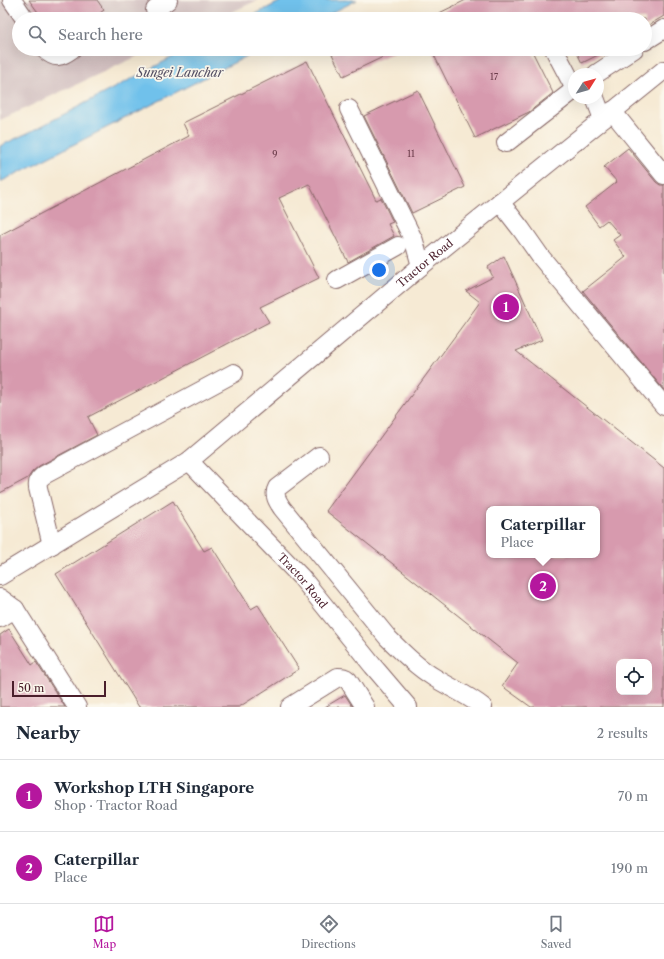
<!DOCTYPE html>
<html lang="en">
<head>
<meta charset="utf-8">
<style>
  :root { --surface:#fff; --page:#f2f2f3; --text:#1f2937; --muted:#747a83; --line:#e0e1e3; --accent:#b5179e }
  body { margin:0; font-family:"Libre Caslon Text",serif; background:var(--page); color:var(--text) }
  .controls { position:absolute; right:12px; bottom:12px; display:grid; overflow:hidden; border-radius:8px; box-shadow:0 4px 16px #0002 }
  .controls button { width:36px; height:36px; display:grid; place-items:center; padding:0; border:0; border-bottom:1px solid var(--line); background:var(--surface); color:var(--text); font:20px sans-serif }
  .compass { position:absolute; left:568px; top:68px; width:36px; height:36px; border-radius:50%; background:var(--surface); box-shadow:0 4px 16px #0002; rotate:53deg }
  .scale { position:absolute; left:12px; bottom:10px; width:94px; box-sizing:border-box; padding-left:4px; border:2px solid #4a1f2b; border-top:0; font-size:11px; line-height:14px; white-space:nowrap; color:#4a1f2b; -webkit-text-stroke:3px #fbf7ec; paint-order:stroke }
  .you { position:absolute; left:379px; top:270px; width:14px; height:14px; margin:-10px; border:3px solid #fff; border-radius:50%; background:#1a73e8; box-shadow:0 0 0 6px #1a73e833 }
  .badge { display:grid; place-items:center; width:26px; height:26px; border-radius:50%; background:var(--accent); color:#fff; font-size:13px; font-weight:700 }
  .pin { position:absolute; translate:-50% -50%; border:2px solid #fff; box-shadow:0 1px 4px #0006 }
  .popup { position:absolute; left:486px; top:506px; width:114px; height:52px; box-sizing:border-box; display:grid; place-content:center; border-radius:8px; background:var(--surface); filter:drop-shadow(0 1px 3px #0005); font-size:13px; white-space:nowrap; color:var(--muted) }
  .popup b { font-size:15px; color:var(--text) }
  .popup::after { content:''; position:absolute; left:50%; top:100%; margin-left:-8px; border:8px solid transparent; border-top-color:var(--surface) }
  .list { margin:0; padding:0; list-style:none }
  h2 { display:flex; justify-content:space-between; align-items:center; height:52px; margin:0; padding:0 16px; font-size:17px }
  h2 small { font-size:13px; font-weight:400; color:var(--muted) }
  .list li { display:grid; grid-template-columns:26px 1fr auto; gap:12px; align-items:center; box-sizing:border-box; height:72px; padding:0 16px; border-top:1px solid var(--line) }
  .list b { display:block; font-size:15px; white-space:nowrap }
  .list p { margin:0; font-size:13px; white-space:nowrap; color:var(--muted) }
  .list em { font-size:13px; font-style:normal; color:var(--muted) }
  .icon { flex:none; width:22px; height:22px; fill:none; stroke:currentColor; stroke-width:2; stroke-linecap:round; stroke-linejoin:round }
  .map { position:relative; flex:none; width:664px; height:707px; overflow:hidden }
  .search { position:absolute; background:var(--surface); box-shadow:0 4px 16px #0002; left:12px; right:12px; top:12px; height:44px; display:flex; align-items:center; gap:10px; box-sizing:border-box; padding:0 14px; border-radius:22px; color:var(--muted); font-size:15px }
  .sheet { height:196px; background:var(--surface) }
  nav { display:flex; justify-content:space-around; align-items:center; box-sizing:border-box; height:56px; border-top:1px solid var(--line); background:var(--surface); font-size:11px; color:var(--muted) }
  nav a { display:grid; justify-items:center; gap:2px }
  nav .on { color:var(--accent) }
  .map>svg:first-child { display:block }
</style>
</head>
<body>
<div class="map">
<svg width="664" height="707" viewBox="0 0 664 707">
  <rect width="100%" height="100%" fill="#fbf7ec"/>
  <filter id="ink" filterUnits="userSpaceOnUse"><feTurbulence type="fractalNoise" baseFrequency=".025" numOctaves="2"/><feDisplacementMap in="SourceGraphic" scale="8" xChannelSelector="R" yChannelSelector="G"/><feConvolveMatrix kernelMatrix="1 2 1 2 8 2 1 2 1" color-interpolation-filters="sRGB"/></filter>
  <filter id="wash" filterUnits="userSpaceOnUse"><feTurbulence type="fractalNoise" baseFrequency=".012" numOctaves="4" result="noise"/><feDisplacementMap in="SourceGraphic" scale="16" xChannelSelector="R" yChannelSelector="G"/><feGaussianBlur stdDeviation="0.9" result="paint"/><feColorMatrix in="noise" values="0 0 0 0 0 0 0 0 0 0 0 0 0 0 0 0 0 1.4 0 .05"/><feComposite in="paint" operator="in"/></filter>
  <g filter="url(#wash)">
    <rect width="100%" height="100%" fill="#f6ead4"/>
    <!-- industrial -->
    <path fill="#d2bfc0" d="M0 0H258L217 19H19V49H153L0 120Z"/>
    <!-- water -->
    <path fill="#6fc1eb" stroke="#5c708b" d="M283 0H357L320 19H246Z
      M188 49H261L0 182V146L34 130Z"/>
    <g id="blocks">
      <!-- building -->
      <path fill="#d79aae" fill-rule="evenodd" d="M29 0H97L104 10 92 19H43Z
        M466 0H664V16L645 27V19H427Z
        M343 49H400L343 76 332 54Z
        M431 49H531L553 93 529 112 475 138Z
        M575 49H610L582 63Z
        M307 61 376 200 381 198 393 222 388 224 394 236 348 262 309 184 279 198 319 278 260 307 269 322 88 417 97 435 39 466 32 472 28 478 0 493V235L189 136 183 123Z
        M418 90 465 187 412 213 364 116Z
        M628 148 656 182 660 185H664V390L583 291 626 257 613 240 620 235 607 220 599 226 585 207 617 182 604 167Z
        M504 256 542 340 516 351 664 468V707H531L502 686 518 663 326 511 480 302 466 291 493 277 488 267ZM489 509H597V555H489ZM619 662H649V692H619Z
        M173 501 204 551 212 547 251 609 258 605 299 669 239 707H139L56 574Z
        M9 629 32 665 36 662 65 707H0V635Z
        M345 695 353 707H325Z"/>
    </g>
  </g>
  <g filter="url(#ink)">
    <use href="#blocks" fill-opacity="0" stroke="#866666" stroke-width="1"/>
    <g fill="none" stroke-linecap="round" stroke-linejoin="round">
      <defs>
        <g id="minor">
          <path d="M12 0 25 19"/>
          <path d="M155 10 168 0"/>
          <path d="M645 41 664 29"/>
          <path d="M44 49C56 60 60 57 72 49"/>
          <path d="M554 49 574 87"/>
          <path d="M596 74 634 49"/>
          <path d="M595 98 603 119"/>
          <path d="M349 109 414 241 421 266"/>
          <path d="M612 111 664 175"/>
          <path d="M506 143 574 90"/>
          <path d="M500 202 521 229 540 256 664 406"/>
          <path d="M337 280 398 246"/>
          <path d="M319 456 277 488C273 495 278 502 282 508L388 638C402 652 417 667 435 678 451 688 468 695 483 707"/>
          <path id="s1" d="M189 461 301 577 373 666 408 707"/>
          <path d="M52 545 38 488C37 481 39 479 44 475L234 373"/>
          <path id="s2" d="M0 576 189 461 421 266 664 70"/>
          <path d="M0 598 15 609 77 707"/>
          <path d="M0 618 15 609"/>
          <path d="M290 707 338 677C343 677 345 677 348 680L365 707"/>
        </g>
      </defs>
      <!-- minor casing -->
      <use href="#minor" stroke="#866666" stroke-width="20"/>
      <!-- minor -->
      <use href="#minor" stroke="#fff" stroke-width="18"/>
    </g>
  </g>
  <g text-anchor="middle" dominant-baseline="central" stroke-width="3.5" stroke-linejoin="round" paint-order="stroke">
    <!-- number labels -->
    <g font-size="9" fill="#6d3e4c">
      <text x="494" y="76">17</text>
      <text x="275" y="153">9</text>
      <text x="411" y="153">11</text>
    </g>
    <!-- street labels -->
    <g font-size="11" fill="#4a1f2b" stroke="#fbf7ec">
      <text stroke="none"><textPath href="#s2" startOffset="529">Tractor Road</textPath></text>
      <text stroke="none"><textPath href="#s1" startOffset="165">Tractor Road</textPath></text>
    </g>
    <!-- water labels -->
    <g font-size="12" font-style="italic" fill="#555065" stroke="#fbf7ec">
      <text x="180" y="72">Sungei Lanchar</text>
    </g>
  </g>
</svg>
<div class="controls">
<button><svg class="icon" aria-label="locate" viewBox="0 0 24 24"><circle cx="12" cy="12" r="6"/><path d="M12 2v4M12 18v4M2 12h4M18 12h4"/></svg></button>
</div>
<svg class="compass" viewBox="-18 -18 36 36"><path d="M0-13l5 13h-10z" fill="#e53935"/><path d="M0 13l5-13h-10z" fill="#747a83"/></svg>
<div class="scale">50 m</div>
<div class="you"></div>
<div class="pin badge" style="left:506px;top:307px">1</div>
<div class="pin badge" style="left:543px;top:586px">2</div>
<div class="popup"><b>Caterpillar</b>Place</div>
<div class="search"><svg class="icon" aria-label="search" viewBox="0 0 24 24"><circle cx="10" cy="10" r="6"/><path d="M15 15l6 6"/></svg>Search here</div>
</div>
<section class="sheet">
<h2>Nearby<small>2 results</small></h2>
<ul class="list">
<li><span class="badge">1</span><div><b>Workshop LTH Singapore</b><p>Shop · Tractor Road</p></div><em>70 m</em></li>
<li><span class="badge">2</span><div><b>Caterpillar</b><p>Place</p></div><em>190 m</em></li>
</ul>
</section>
<nav>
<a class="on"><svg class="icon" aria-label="map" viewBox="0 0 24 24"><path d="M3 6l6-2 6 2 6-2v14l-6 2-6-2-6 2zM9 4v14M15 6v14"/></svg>Map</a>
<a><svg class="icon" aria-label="directions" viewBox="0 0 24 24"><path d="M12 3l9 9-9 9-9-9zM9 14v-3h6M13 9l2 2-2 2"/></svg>Directions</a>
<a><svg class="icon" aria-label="saved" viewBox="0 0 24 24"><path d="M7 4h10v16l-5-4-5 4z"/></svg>Saved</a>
</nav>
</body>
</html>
